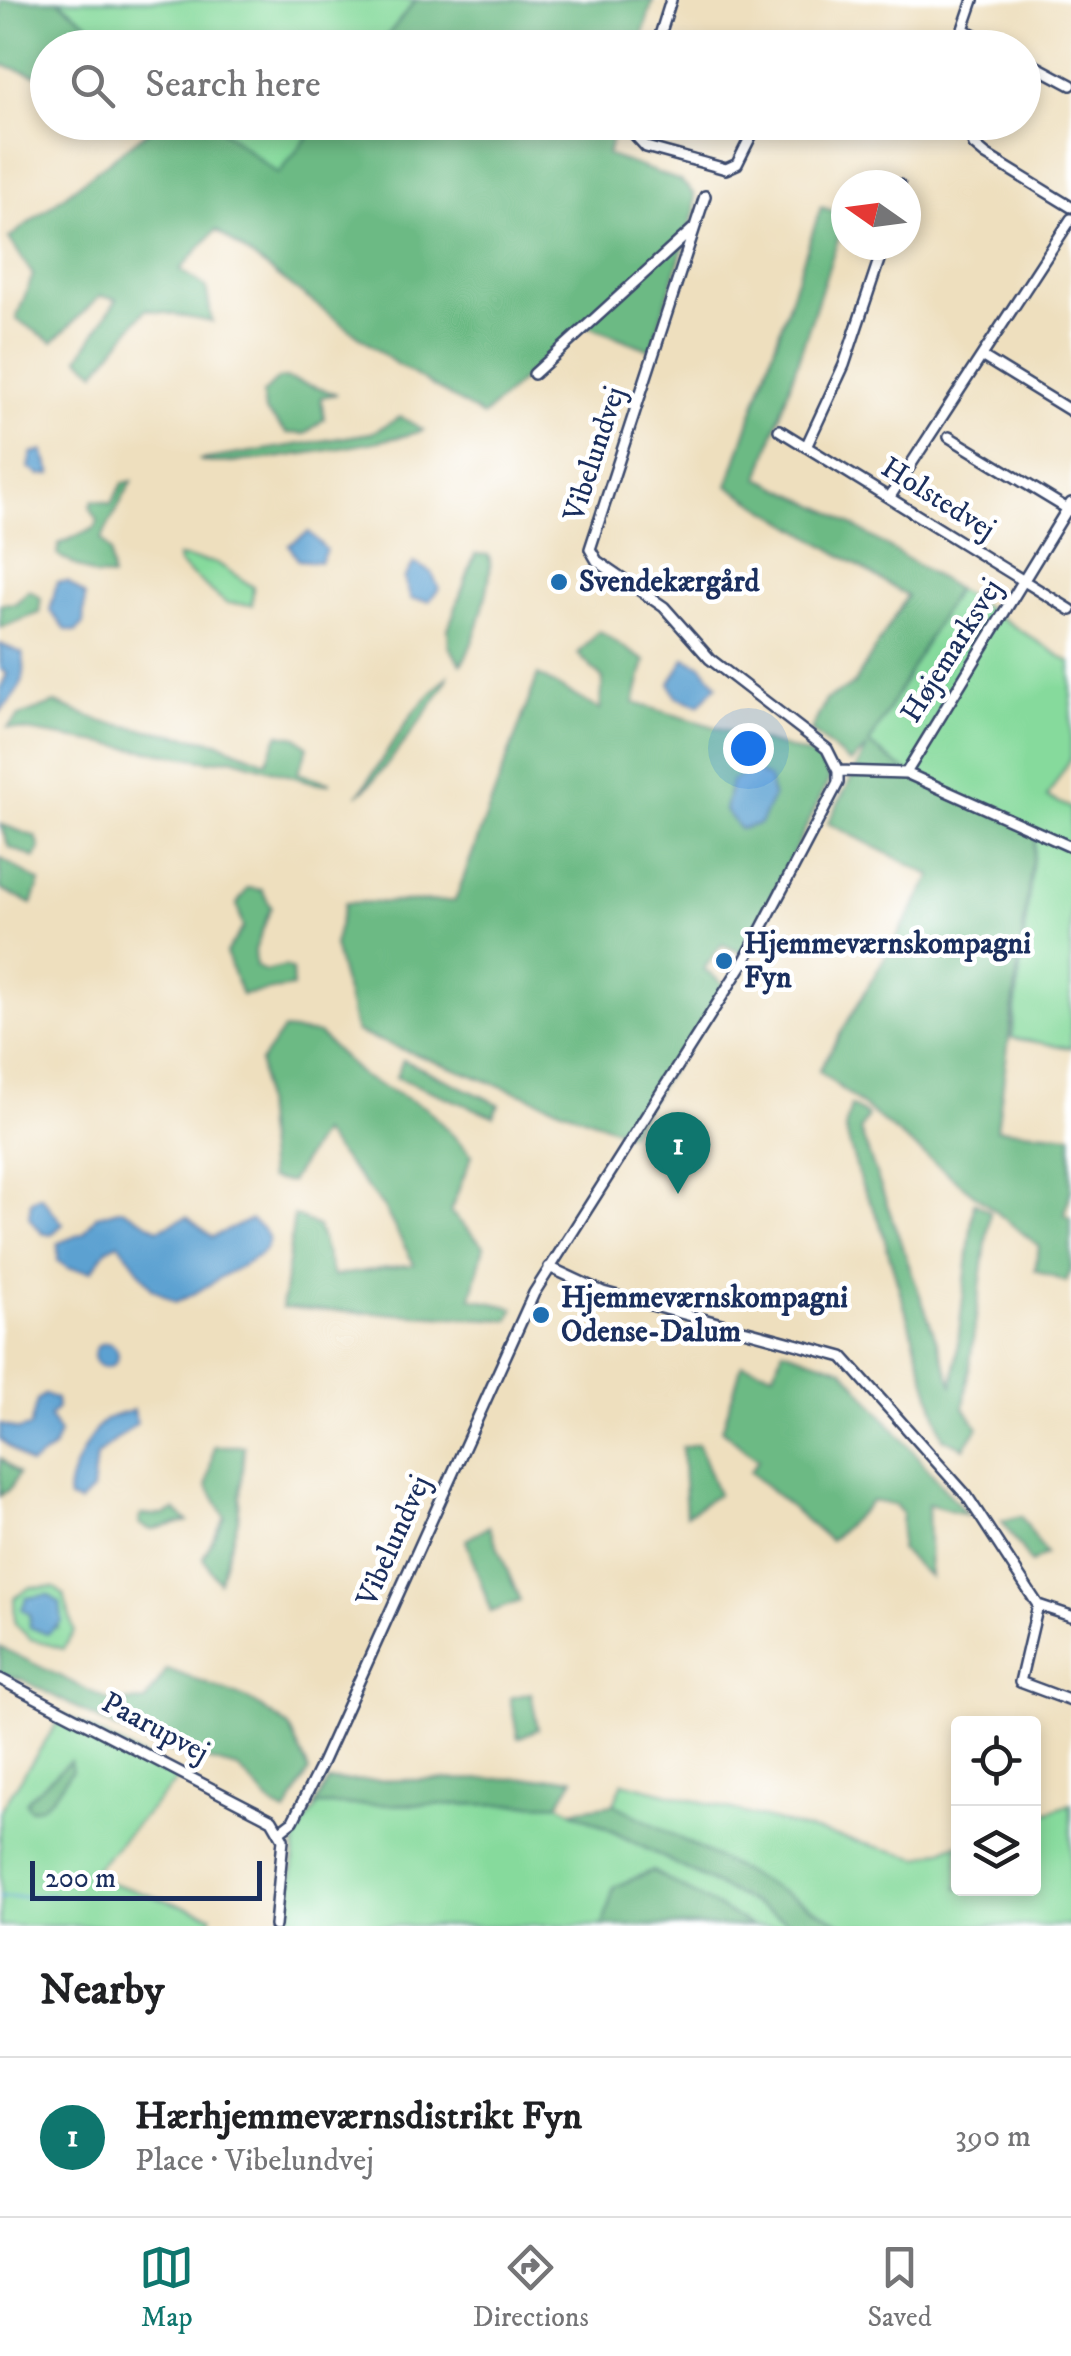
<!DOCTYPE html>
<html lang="en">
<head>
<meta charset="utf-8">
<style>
  :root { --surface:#fff; --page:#f2f2f2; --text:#202124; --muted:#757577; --line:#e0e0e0; --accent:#0f766e }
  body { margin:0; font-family:"IM FELL DW Pica",serif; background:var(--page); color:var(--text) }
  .controls { position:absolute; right:30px; bottom:30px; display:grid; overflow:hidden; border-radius:10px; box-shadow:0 5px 15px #0003 }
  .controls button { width:90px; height:90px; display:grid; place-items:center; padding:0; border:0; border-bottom:2px solid var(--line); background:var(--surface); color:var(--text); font:50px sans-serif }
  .compass { position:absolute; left:831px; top:170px; width:90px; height:90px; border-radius:50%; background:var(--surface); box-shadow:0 5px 15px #0003; rotate:284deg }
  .scale { position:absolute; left:30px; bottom:25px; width:232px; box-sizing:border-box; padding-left:10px; border:5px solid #1b2f5e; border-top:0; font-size:28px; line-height:35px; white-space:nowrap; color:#1b2f5e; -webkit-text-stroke:8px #fff; paint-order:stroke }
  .you { position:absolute; left:748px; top:748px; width:35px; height:35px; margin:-25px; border:8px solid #fff; border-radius:50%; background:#1a73e8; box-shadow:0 0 0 15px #1a73e833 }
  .badge { display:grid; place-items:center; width:65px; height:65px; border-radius:50%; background:var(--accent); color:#fff; font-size:32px; font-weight:700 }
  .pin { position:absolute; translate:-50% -82px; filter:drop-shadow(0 2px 5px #0008) }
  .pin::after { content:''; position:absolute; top:52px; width:35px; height:30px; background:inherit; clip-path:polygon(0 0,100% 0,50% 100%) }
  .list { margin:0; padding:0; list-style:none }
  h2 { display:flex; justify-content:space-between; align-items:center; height:130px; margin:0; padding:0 40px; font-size:42px }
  h2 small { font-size:32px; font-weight:400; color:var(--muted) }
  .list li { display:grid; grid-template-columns:65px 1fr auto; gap:30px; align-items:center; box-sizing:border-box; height:160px; padding:0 40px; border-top:2px solid var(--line) }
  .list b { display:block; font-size:38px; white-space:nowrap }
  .list p { margin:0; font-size:32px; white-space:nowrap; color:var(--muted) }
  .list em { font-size:32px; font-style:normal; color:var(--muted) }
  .icon { flex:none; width:55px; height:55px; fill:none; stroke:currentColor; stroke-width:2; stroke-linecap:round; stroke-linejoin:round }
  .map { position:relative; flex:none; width:1071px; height:1926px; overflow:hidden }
  .search { position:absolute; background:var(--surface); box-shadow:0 5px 15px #0003; left:30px; right:30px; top:30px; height:110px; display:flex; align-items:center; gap:25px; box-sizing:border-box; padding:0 35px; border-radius:55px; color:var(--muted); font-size:38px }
  .sheet { height:290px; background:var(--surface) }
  nav { display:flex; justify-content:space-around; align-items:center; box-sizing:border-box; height:140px; border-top:2px solid var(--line); background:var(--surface); font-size:28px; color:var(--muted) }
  nav a { display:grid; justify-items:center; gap:5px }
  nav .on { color:var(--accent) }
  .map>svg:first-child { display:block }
</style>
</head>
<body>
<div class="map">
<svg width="1071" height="1926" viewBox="0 0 1071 1926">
  <rect width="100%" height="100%" fill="#fff"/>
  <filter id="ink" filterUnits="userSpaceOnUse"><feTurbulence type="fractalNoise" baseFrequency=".01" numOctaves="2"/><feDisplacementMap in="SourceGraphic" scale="20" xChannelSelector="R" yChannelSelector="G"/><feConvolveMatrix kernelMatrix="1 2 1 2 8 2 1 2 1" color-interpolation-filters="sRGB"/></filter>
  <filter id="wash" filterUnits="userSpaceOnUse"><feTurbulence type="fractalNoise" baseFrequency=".0048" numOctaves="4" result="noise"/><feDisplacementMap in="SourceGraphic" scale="40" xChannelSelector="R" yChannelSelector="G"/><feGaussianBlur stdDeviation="2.25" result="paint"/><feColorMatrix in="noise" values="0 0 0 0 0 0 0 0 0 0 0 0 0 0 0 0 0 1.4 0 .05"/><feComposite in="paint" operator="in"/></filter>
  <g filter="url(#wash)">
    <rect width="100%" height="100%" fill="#eedfbe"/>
    <!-- green -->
    <path fill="#86da9c" stroke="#50847d" stroke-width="2.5" fill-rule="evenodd" d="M58 0H416L378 48 118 47Z
      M213 123H319L279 174Z
      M178 557 217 563 253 587 252 605 226 603 179 564Z
      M956 589 1071 663V758L1047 797 1071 808V1048L1012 1038 1036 833 920 781 869 744Z
      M31 1587 55 1588 64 1595 74 1632 63 1649 30 1639 15 1624 14 1598ZM48 1595 58 1628 30 1627V1614L38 1597Z
      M63 1714 180 1777 89 1876 212 1915 211 1926H0V1811Z
      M623 1782 920 1858 958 1844V1888H1034V1817L1071 1804V1926H847L614 1804Z
      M558 1804 797 1926H752L652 1871 614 1887 603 1926H288L296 1837 318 1805Z"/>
    <!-- forest -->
    <path fill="#6cba84" stroke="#447471" stroke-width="2.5" d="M0 0H58L118 47 48 48 47 78 3 65 0 69Z
      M416 0H653L639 47H378Z
      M159 123H213L278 174 319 123H617L607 155 681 181 694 194 695 210 651 350 583 324 483 416 395 363 216 230 180 270 206 287 212 322 146 309 96 372 79 358 117 299 100 296 53 342 16 319 33 275 9 238Z
      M821 207 846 215 759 478 831 512 956 589 869 744 920 781 1036 833 997 1129 1071 1135V1189L1065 1215 1071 1218V1269L1066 1282 1035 1270 1039 1246 819 1071 932 876 828 823 867 748 850 763 811 731 826 700 854 684 907 596 728 486Z
      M286 378 337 394 321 397 324 419 305 434 287 433 265 411 263 394 278 379Z
      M401 417 423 430C400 441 214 471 200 460L371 433Z
      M132 481 101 539 110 552 112 577 95 576 57 555 59 544 95 528 98 521 90 507 93 500 111 504 123 483Z
      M475 554 488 555C497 568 473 652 461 664L449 647 448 629Z
      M29 590 41 598 39 613 0 628V604L16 603Z
      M599 631 645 661 634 703 817 757 830 778 744 954 722 944 704 969 725 985 629 1134 356 1032 334 945 345 903 455 901 538 675 600 710 603 679 578 654Z
      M448 676C447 689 371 788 360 793L412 714Z
      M55 703 103 722 217 742 266 762 279 734 297 737 308 747 298 773 331 783 318 784 231 758 210 761 8 728 19 716Z
      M0 824 36 837 40 848 35 858 9 847Z
      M0 858 40 882 32 904 0 889Z
      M248 888 262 890 271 907 255 950 256 966 265 971 285 966 292 970 293 987 241 995 226 953 243 928 237 904Z
      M283 1030 319 1034 363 1077 426 1108 472 1155 450 1212 484 1246 471 1298 514 1308 509 1320 282 1308 294 1215 318 1227 333 1276 414 1264 384 1208 321 1133 290 1182 269 1179 260 1062Z
      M403 1060 499 1104 493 1116 396 1077Z
      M851 1106 868 1116 860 1130 953 1386 974 1202 990 1212 964 1408 978 1427 964 1448 943 1438 879 1220 861 1184 845 1129Z
      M783 1349 843 1369 967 1515 928 1504 930 1578 900 1549 902 1513 895 1505 872 1501 830 1541 750 1472 758 1460 722 1430 742 1364 774 1373Z
      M698 1444 718 1494 686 1515 682 1447Z
      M214 1446H244L238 1520 219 1582 203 1558 225 1517 207 1485Z
      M0 1458 18 1474 11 1488 0 1496Z
      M175 1510 188 1521 151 1530 139 1524 141 1515H164Z
      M1021 1516 1046 1554 1031 1563 1002 1521Z
      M489 1526 520 1601 491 1612 466 1540Z
      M0 1647 112 1702 146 1701 167 1669 250 1700 289 1727 309 1771 286 1813 274 1807 238 1768 148 1745 21 1679 0 1674Z
      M531 1693 538 1729 518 1738 510 1698Z
      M70 1761 72 1771C59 1785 53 1806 30 1809L26 1803 30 1797Z
      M574 1778 558 1804 315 1805 328 1781Z
      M614 1804 847 1926H797L572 1810Z
      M652 1871 752 1926H603L614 1887Z"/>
    <!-- water -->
    <path fill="#5ca1d1" stroke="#3c6898" stroke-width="2.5" d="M43 451 52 474 40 475 29 468 32 453Z
      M309 532 326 550 320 562 298 560 289 545Z
      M414 563 432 573 439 589 429 601 411 599 404 579Z
      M57 582H68L85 596 83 624 76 632 66 630 50 611Z
      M0 644 22 653C30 679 17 694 0 712V689L7 674 0 669Z
      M685 658 702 666 717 685 699 705 676 697 670 683Z
      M753 769 769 779 773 797 760 824 740 829 725 810 731 782Z
      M41 1196 63 1224 51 1235 42 1233 29 1217 31 1201Z
      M122 1209 158 1229 187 1217 212 1237 251 1220C298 1248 236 1266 219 1278 206 1287 191 1296 176 1302L152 1288 119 1243 108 1248 92 1271 68 1268 58 1261V1243L84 1233 96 1216Z
      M94 1355a12 12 0 1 1 24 0a12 12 0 1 1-24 0Z
      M45 1394 56 1399 57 1408 49 1417 59 1433 53 1449 30 1465 0 1439V1424L18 1430 30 1427 37 1400Z
      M133 1410 137 1423 96 1456 92 1491 80 1503 69 1499C64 1481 90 1433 104 1421 110 1415 126 1414 133 1410Z
      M48 1595 60 1603 62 1621 47 1634 30 1627V1614L22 1609 27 1598Z"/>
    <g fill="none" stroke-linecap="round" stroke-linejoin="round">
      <!-- stream -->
      <path stroke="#5ca1d1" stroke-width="2.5" d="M0 1898 54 1895"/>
    </g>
  </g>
  <g filter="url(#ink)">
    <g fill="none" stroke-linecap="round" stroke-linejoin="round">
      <defs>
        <path id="minor" d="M973 0 963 29 999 48
          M656 48 671 0
          M880 48 882 42
          M1024 60 1071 85
          M635 122 634 134 646 147 726 169 737 164 758 122
          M843 122H853
          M965 122 974 145 986 155 1071 207
          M896 184 900 185
          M983 357 1071 411
          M534 374 694 228
          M779 430 1071 610
          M949 437 1071 511
          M806 447 844 365 884 245
          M889 498 1071 219
          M838 771 906 773 1071 847
          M906 773 1071 503
          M549 1267 603 1292 843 1357 967 1496 1038 1605 1071 1616
          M1038 1605 1020 1682 1071 1701
          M0 1679 272 1820 283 1839 275 1926
          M280 1831 293 1821 322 1763 534 1293 745 960 838 783V771L827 749 710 659 664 607 597 561 590 549 705 196"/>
      </defs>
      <!-- minor casing -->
      <use href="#minor" stroke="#3b496c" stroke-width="14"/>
      <!-- minor -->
      <use href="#minor" stroke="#fff" stroke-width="9"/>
    </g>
  </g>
  <!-- markers -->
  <g fill="#1f6fb2" stroke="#fff" stroke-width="4">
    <circle cx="559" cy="582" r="10"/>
    <circle cx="724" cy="961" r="10"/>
    <circle cx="541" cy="1315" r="10"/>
  </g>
  <g text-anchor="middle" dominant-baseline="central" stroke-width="9" stroke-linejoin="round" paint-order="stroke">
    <!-- street labels -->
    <g font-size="30" fill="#1b2f5e" stroke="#fff">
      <text transform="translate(595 454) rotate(-72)">Vibelundvej</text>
      <text transform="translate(938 499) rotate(32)">Holstedvej</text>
      <text transform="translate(952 651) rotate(-58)">Højemarksvej</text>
      <text transform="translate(394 1541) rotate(-66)">Vibelundvej</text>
      <text transform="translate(155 1728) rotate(28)">Paarupvej</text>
    </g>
    <!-- poi labels -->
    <g font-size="30" font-weight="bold" fill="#1b2f5e" stroke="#fff" text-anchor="start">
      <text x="579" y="582">Svendekærgård</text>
      <text x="744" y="944">Hjemmeværnskompagni<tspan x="744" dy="34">Fyn</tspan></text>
      <text x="561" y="1298">Hjemmeværnskompagni<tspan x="561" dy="34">Odense-Dalum</tspan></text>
    </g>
  </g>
</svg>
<div class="controls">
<button><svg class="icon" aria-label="locate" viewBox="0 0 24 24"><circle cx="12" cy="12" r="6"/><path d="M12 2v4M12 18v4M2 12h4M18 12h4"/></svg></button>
<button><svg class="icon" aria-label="layers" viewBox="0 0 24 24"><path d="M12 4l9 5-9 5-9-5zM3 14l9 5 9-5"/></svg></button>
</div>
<svg class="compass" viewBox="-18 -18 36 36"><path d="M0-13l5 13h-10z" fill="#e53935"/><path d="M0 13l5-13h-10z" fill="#757577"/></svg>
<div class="scale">200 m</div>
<div class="you"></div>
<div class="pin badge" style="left:678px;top:1194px">1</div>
<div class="search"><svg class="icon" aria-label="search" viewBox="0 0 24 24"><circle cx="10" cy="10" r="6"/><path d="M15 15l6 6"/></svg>Search here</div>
</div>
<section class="sheet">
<h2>Nearby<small></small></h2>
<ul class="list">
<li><span class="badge">1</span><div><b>Hærhjemmeværnsdistrikt Fyn</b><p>Place · Vibelundvej</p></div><em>390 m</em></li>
</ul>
</section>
<nav>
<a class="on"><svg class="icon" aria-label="map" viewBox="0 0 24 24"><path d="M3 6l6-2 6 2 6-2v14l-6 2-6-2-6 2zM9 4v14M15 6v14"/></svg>Map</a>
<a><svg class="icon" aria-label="directions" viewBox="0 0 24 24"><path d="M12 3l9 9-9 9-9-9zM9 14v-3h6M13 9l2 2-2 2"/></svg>Directions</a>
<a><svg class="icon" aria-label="saved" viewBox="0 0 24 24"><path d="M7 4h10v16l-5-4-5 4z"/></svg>Saved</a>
</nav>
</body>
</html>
